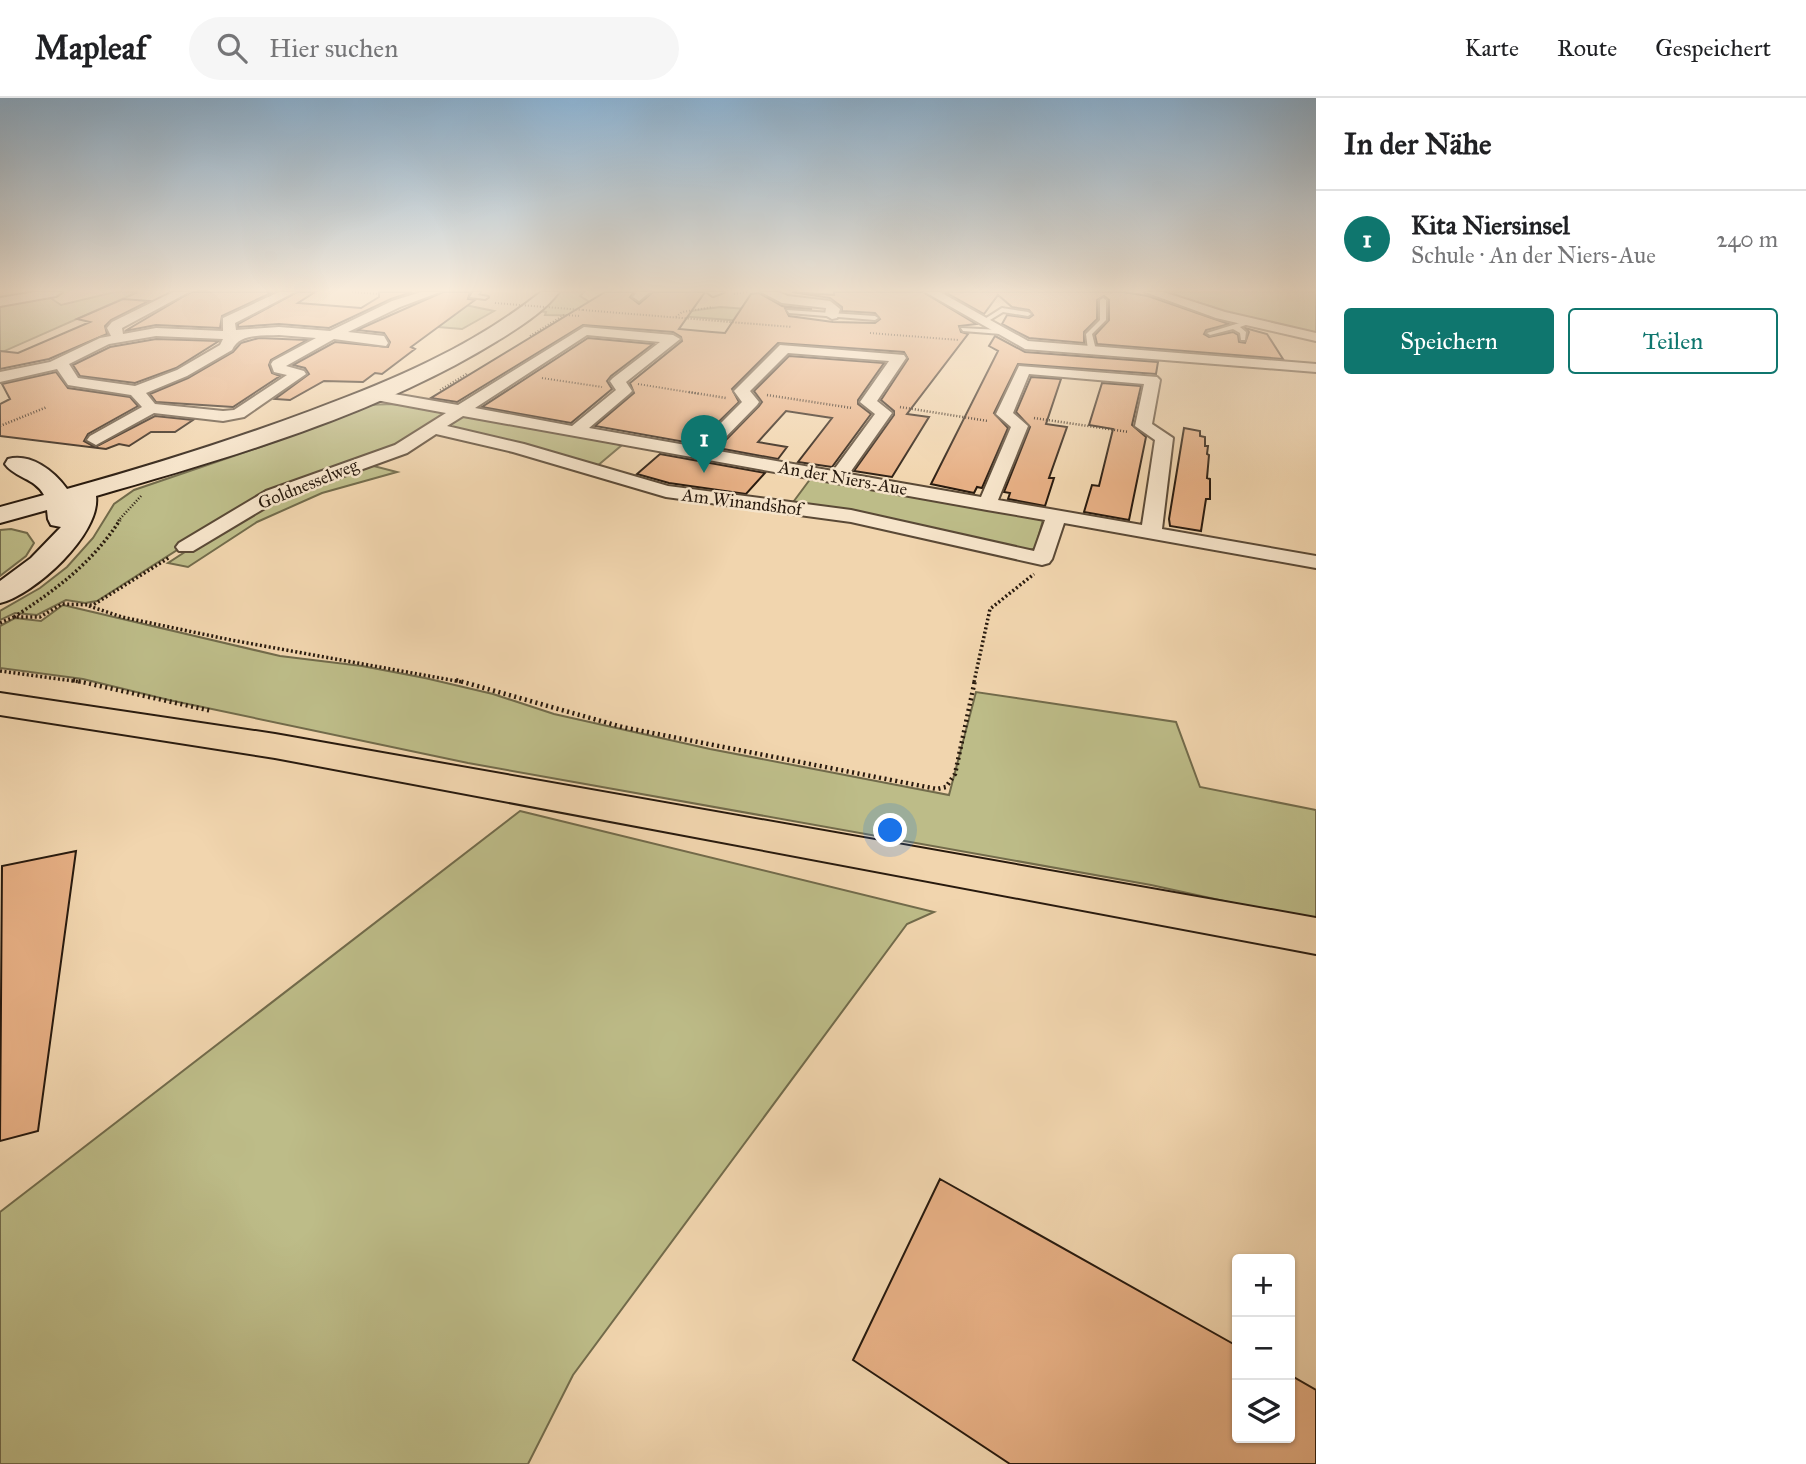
<!DOCTYPE html>
<html lang="de">
<head>
<meta charset="utf-8">
<style>
  :root { --surface:#fff; --page:#f6f6f6; --text:#202124; --muted:#757577; --line:#e0e0e0; --accent:#0f766e }
  body { margin:0; font-family:"IM FELL Great Primer",serif; background:var(--page); color:var(--text) }
  .controls { position:absolute; right:21px; bottom:21px; display:grid; overflow:hidden; border-radius:7px; box-shadow:0 2px 5px #0004 }
  .controls button { width:63px; height:63px; display:grid; place-items:center; padding:0; border:0; border-bottom:2px solid var(--line); background:var(--surface); color:var(--text); font:35px sans-serif }
  .you { position:absolute; left:891px; top:733px; width:24px; height:24px; margin:-18px; border:5px solid #fff; border-radius:50%; background:#1a73e8; box-shadow:0 0 0 10px #1a73e833 }
  .badge { display:grid; place-items:center; width:46px; height:46px; border-radius:50%; background:var(--accent); color:#fff; font-size:23px; font-weight:700 }
  .pin { position:absolute; translate:-50% -58px; filter:drop-shadow(0 2px 4px #0008) }
  .pin::after { content:''; position:absolute; top:37px; width:24px; height:21px; background:inherit; clip-path:polygon(0 0,100% 0,50% 100%) }
  .list { margin:0; padding:0; list-style:none }
  h2 { display:flex; justify-content:space-between; align-items:center; height:91px; margin:0; padding:0 28px; font-size:30px }
  h2 small { font-size:23px; font-weight:400; color:var(--muted) }
  .list li { display:grid; grid-template-columns:46px 1fr auto; gap:21px; align-items:center; box-sizing:border-box; height:98px; padding:0 28px; border-top:2px solid var(--line) }
  .list b { display:block; font-size:26px; white-space:nowrap }
  .list p { margin:0; font-size:23px; white-space:nowrap; color:var(--muted) }
  .list em { font-size:23px; font-style:normal; color:var(--muted) }
  .actions { display:flex; gap:14px; padding:21px 28px }
  .actions a { flex:1; padding:16px 0; border:2px solid var(--accent); border-radius:7px; text-align:center; font-size:24px; color:var(--accent) }
  .actions .main { background:var(--accent); color:#fff }
  .icon { flex:none; width:38px; height:38px; fill:none; stroke:currentColor; stroke-width:2; stroke-linecap:round; stroke-linejoin:round }
  .map { position:relative; flex:none; width:1316px; height:1366px; overflow:hidden }
  header { display:flex; align-items:center; gap:42px; box-sizing:border-box; height:98px; padding:0 35px; background:var(--surface); border-bottom:2px solid var(--line) }
  header strong { font-size:33px }
  nav { display:flex; gap:38px; margin-inline-start:auto; font-size:24px }
  .search { width:490px; height:63px; background:var(--page); display:flex; align-items:center; gap:18px; box-sizing:border-box; padding:0 24px; border-radius:38px; color:var(--muted); font-size:26px }
  main { display:flex }
  aside { flex:1; background:var(--surface) }
  .map>svg:first-child { display:block }
</style>
</head>
<body>
<header>
<strong>Mapleaf</strong>
<div class="search"><svg class="icon" aria-label="search" viewBox="0 0 24 24"><circle cx="10" cy="10" r="6"/><path d="M15 15l6 6"/></svg>Hier suchen</div>
<nav><a>Karte</a><a>Route</a><a>Gespeichert</a></nav>
</header>
<main>
<div class="map">
<svg width="1316" height="1366" viewBox="0 0 1316 1366">
  <rect width="100%" height="100%" fill="#f1d5ae"/>
  <filter id="stains"><feTurbulence type="fractalNoise" baseFrequency=".00286" numOctaves="4"/><feColorMatrix values="0 0 0 0 .2 0 0 0 0 .09 0 0 0 0 .02 0 0 0 .5 -.17"/></filter>
  <radialGradient id="worn" r=".72"><stop offset=".6" stop-color="#630" stop-opacity="0"/><stop offset="1" stop-color="#630" stop-opacity=".3"/></radialGradient>
  <!-- green -->
  <path fill="#bdbc88" stroke="#726b4b" stroke-width="2" d="M115 194H138L0 255V206L46 197 61 207Z
    M560 194H584L580 198 596 208 599 218 545 217 546 214 538 213Z
    M1153 194H1316V239L1177 203Z
    M429 199 436 201 494 213 462 231 413 227 439 209 403 206Z
    M720 209 773 213 766 225 679 218 683 214Z
    M393 306 449 314 419 335 387 352 303 380 262 398 97 503 85 505 66 502 37 517 15 515 0 522V513L40 490 67 469 93 440 114 406 134 392 263 348 367 307Z
    M465 317 622 347 596 369 448 328Z
    M362 365 397 374 322 395 257 424 188 469 168 465 262 404Z
    M811 380 1043 422 1035 451 1017 453 791 407Z
    M11 431 27 435 34 445 26 458 0 478V432Z
    M63 507 280 558 362 568 425 580 493 596 554 616 710 651 949 697 976 594 1176 624 1200 689 1316 712V823L1151 787 468 665 169 602 83 581 0 570V528L15 520 41 523Z
    M520 713 934 814 907 826 573 1277 528 1366H0V1114Z"/>
  <!-- building -->
  <path fill="#e6af84" stroke="#281a0e" stroke-width="2" d="M191 194H273L222 218 220 230 156 227 125 233Z
    M297 194H315L298 205 361 210 379 199V194H412L391 201 329 230 279 226 238 229V226Z
    M443 194H470L468 201 475 202 411 249 415 251 382 276 375 275 363 284 324 283 290 302 275 301 309 276 305 270 293 267 335 244 388 249 390 244 384 235 357 232Z
    M605 194H634L630 199 639 206 653 194H705L679 231 712 234 725 235 751 196 759 195 782 208 812 211 785 210 789 218 833 224 875 225 880 221 875 215 842 213V209L830 200 792 194 834 197V194H923L976 226 959 228 961 234 968 236 907 316 929 319 892 379 854 373 894 317V313L881 302 908 261 904 254 778 245 732 291 739 304 696 346 595 328 634 295 630 285 682 243 681 239 673 234 583 227 457 304 431 300Z
    M945 194H1123L1148 198 1229 226 1206 232 1204 236 1209 239 1233 234 1238 237 1239 244 1245 245 1249 234 1245 230 1267 236 1283 261 1097 246 1095 237 1109 222V202L1104 198 1097 202V221L1084 234V245L1029 240 1002 226 1007 217 1029 220 1033 217 1029 212 1012 209 998 197 984 216Z
    M123 201 149 203 111 222 105 228 107 236 49 261 0 271V253L18 255 90 224 77 221Z
    M995 238 1025 254 1158 264 1156 276 1018 266 994 315 1008 330 982 390 977 389 974 395 931 386 998 253 989 248Z
    M259 240 307 242 271 262 269 267 272 275 280 278 233 309 156 304 150 296 188 280 233 254 241 245Z
    M588 240 653 246 611 278 607 283 612 291 571 325 482 309Z
    M156 241 219 243 176 270 135 285 80 278 73 267 110 249Z
    M789 258 884 265 858 302V306L871 316 832 369 798 364 832 320 786 313 758 344 787 349 778 361 718 350 759 308 762 304 754 293Z
    M56 274 68 290 130 299 138 308 88 336 84 343 95 349 155 318 193 322 175 334H151L129 348 119 346 106 351 0 338V306L10 301 2 286Z
    M1031 279 1061 281 1046 326 1067 329 1049 380H1054L1045 408 1008 401 1010 395 1004 394 1030 329 1016 314Z
    M1102 285 1141 288 1132 327 1146 339 1129 422 1084 414 1092 387 1099 388 1113 331 1089 327Z
    M1184 330 1200 333V338L1205 339V348H1208L1207 356 1209 357 1207 380 1210 381V401H1206L1201 433 1170 428 1169 421Z
    M660 356 765 375 746 396 669 385 637 376Z
    M76 753 38 1033 0 1043 2 768Z
    M940 1081 1237 1248V1340H1290V1277L1316 1292V1366H1010L853 1262Z"/>
  <g fill="none" stroke-linecap="round" stroke-linejoin="round">
    <defs>
      <path id="service" d="M473 194H480L478 197 488 199 485 201 470 199Z
        M1103 200 1106 202V222L1092 236 1096 252 1092 254 1088 252 1086 236 1100 222V202Z
        M1002 210 1028 214 1031 216 1028 218 1003 214 985 225 980 224Z
        M787 212 875 218 878 220 875 222 789 215Z
        M1249 222 1251 225 1240 229 1246 234 1245 242H1241L1240 235 1233 231 1210 237 1207 235Z
        M961 230 1001 232 1004 234 1001 236 963 233Z"/>
      <path id="minor" d="M35 194H62L56 198 0 208V200Z
        M173 194H189L122 230 123 236 156 230 223 233V220L279 194H295L235 225 236 232 279 229 330 233 392 203 421 194H440L400 209 348 234 384 238 388 245 386 248 334 241 286 268 304 273 306 276 244 319 223 323 154 315 96 347 87 342 90 338 142 309 131 297 68 287 57 271 0 284V274L50 264 100 240 111 238 107 230 112 224ZM279 237 316 240 273 263 271 266 274 274 287 277 234 312 223 313 155 306 146 295 187 278 232 252C239 235 263 238 279 237ZM156 238 223 241 220 247 177 272 135 288 78 280 69 266 109 246Z
        M637 194H650L639 203 633 199Z
        M707 194H724L713 198Z
        M761 194H778L788 198 830 203 840 211 837 220 832 221 825 217 826 210 782 205Z
        M925 194H940L1028 243 1316 266V274L1025 251Z
        M1145 194H1163L1225 214 1316 235V243L1216 220Z
        M584 229 673 237 680 241 626 284 632 293 629 296 589 330 697 349 742 304 734 293 780 247 904 257 906 260 877 303 892 315 849 376 981 399 1011 329 996 316 1019 268 1157 279 1160 282 1152 326 1173 340 1162 431 1316 458V470L1064 425 1052 461 1049 465 1042 467 851 424 666 399 513 354 436 336 407 355 280 401 193 453H179L176 449 179 445 266 393 395 347 446 315 365 300 363 297 365 294 371 292 458 307ZM587 237 660 244 613 280 610 283 616 292 572 328 475 310ZM788 255 889 263 860 304 875 316 833 373 713 352 757 307 759 304 750 293ZM1029 276 1144 286 1135 328 1155 342 1142 427 998 402 1028 328 1013 315ZM463 318 987 412 1045 422 1034 453 851 412 668 388 524 346 447 328Z"/>
      <path id="secondary" d="M541 194H559C544 214 518 230 497 243 379 316 229 360 96 398 101 436 34 497 0 505V483L31 460 61 429 51 427 48 421 47 412 0 425V409L44 397C35 380 15 380 5 366L8 361C31 355 54 373 67 391 149 368 230 343 310 313 392 283 472 249 541 194Z"/>
      <path id="primary" d="M0 595 275 636 1316 820V856L275 660 0 617Z"/>
    </defs>
    <!-- service casing -->
    <use href="#service" stroke="#5a4936" stroke-width="4"/>
    <!-- minor casing -->
    <use href="#minor" stroke="#5a4936" stroke-width="4"/>
    <!-- secondary casing -->
    <use href="#secondary" stroke="#281a0e" stroke-width="4"/>
    <!-- primary casing -->
    <use href="#primary" stroke="#281a0e" stroke-width="4"/>
    <!-- path-far3 -->
    <path stroke="#281a0e" stroke-width="2" stroke-dasharray="1 2" stroke-linecap="butt" d="M352 194 379 196
      M734 196 747 194
      M583 212 792 229
      M676 219 682 214 713 209
      M870 235 959 242
      M530 238 564 217 581 218
      M542 280 602 289
      M638 286 700 296
      M440 292 468 275"/>
    <!-- path-far2 -->
    <path stroke="#281a0e" stroke-width="2.5" stroke-dasharray="1 2" stroke-linecap="butt" d="M689 294 726 300
      M767 297 852 310
      M900 309 988 323
      M1034 320 1129 334
      M0 328 47 309
      M118 423 141 398"/>
    <!-- path-far1 -->
    <path stroke="#281a0e" stroke-width="3.5" stroke-dasharray="2 2.5" stroke-linecap="butt" d="M89 508 122 519 231 542 462 584
      M14 519C57 491 92 465 120 422
      M0 525 14 519H40L62 506 93 507 170 459
      M0 573 81 584
      M974 584 990 511 1034 476"/>
    <!-- path -->
    <path stroke="#281a0e" stroke-width="4.5" stroke-dasharray="2 3.5" stroke-linecap="butt" d="M73 582 212 613
      M456 582 622 629 937 691 946 689 955 676 975 582"/>
    <!-- service -->
    <use href="#service" fill="#f6e4ca" fill-rule="evenodd"/>
    <!-- minor -->
    <use href="#minor" fill="#f6e4ca" fill-rule="evenodd"/>
    <!-- secondary -->
    <use href="#secondary" fill="#f6e4ca" fill-rule="evenodd"/>
    <!-- primary -->
    <use href="#primary" fill="#f1d5ae" fill-rule="evenodd"/>
    <!-- path-bridge -->
    <path stroke="#281a0e" stroke-width="2" stroke-dasharray="1 2" stroke-linecap="butt" d="M495 205 583 212"/>
  </g>
  <!-- sky -->
  <linearGradient id="sky" x2="0" y2="1"><stop stop-color="#8cb4d5"/><stop offset="0.5" stop-color="#f9ecdb"/><stop offset="1" stop-color="#f9ecdb" stop-opacity="0"/></linearGradient>
  <rect width="1316" height="385" fill="url(#sky)"/>
  <g text-anchor="middle" dominant-baseline="central" stroke-width="5" stroke-linejoin="round" paint-order="stroke">
    <!-- far-street labels -->
    <g font-size="18" fill="#281a0e" stroke="#f6e4ca">
      <text transform="translate(843 380) rotate(10)">An der Niers-Aue</text>
      <text transform="translate(308 386) rotate(-22)">Goldnesselweg</text>
      <text transform="translate(742 404) rotate(7)">Am Winandshof</text>
    </g>
  </g>
  <rect width="100%" height="100%" filter="url(#stains)"/>
  <rect width="100%" height="100%" fill="url(#worn)"/>
</svg>
<div class="controls">
<button>+</button>
<button>−</button>
<button><svg class="icon" aria-label="layers" viewBox="0 0 24 24"><path d="M12 4l9 5-9 5-9-5zM3 14l9 5 9-5"/></svg></button>
</div>
<div class="you"></div>
<div class="pin badge" style="left:704px;top:375px">1</div>
</div>
<aside>
<h2>In der Nähe<small></small></h2>
<ul class="list">
<li><span class="badge">1</span><div><b>Kita Niersinsel</b><p>Schule · An der Niers-Aue</p></div><em>240 m</em></li>
</ul>
<div class="actions"><a class="main">Speichern</a><a>Teilen</a></div>
</aside>
</main>
</body>
</html>
